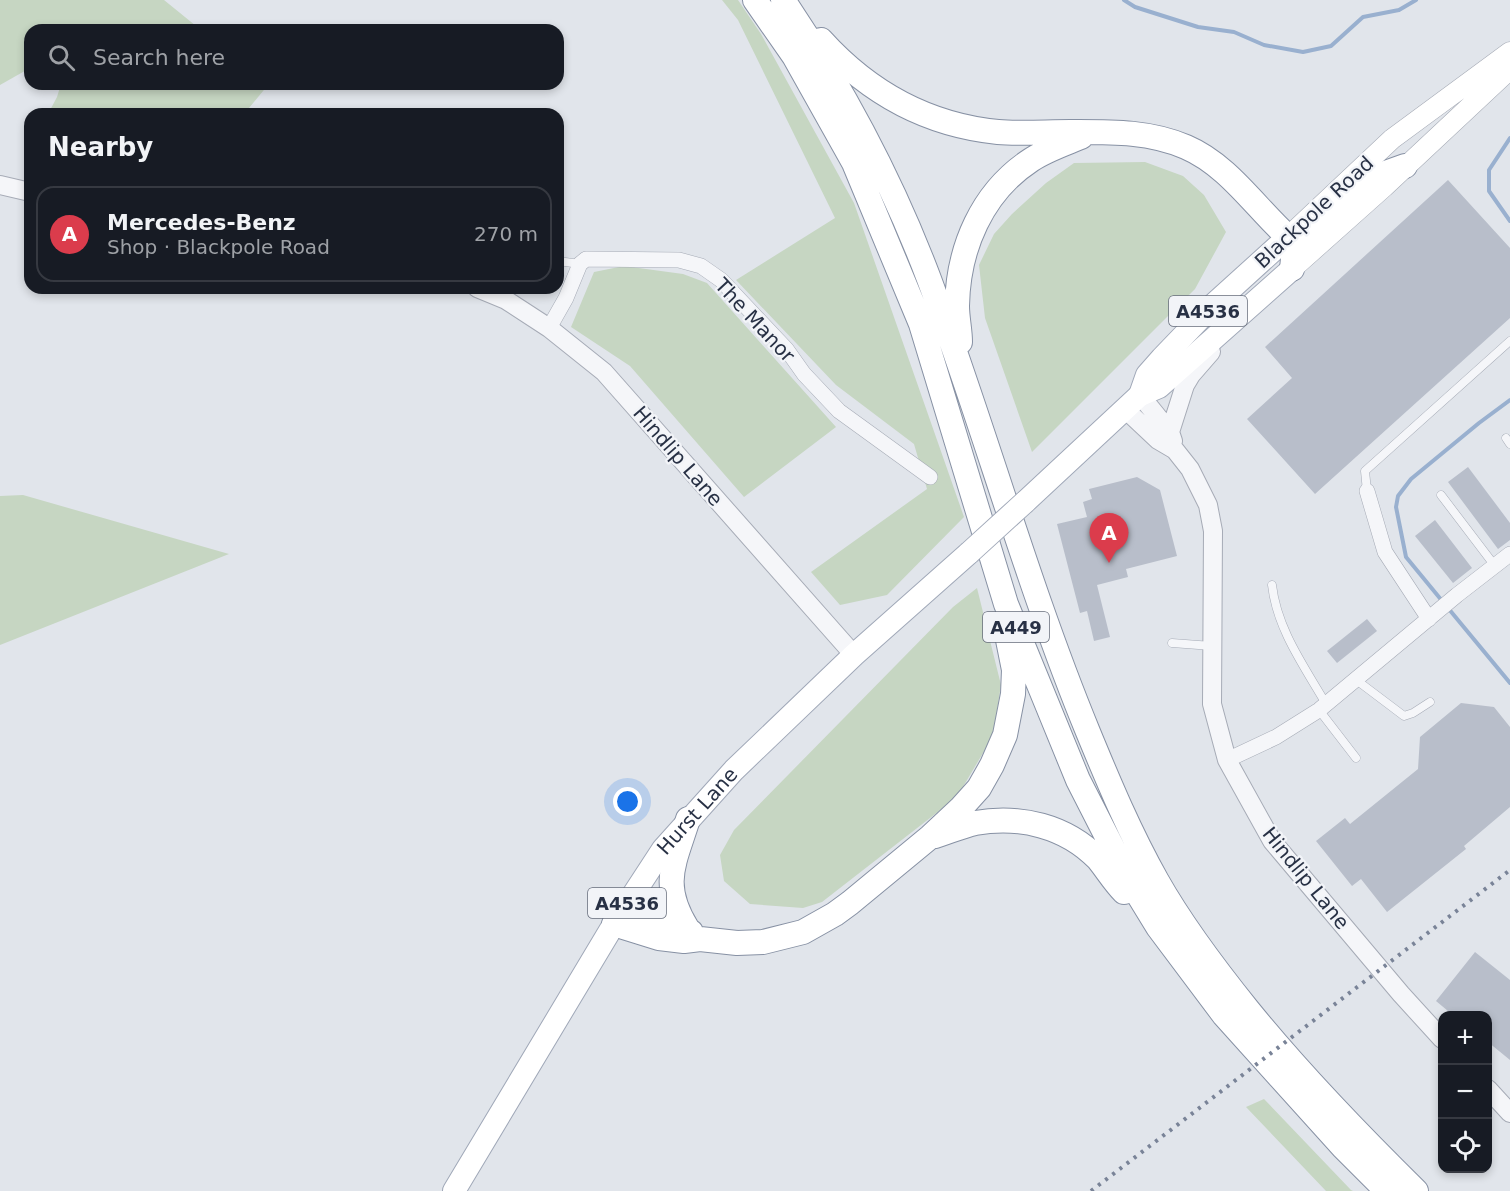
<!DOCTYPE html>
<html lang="en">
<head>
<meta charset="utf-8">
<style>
  :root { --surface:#171b24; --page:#242831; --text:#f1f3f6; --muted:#9ea1a6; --line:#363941; --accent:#db3c4c }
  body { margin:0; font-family:"DejaVu Sans",sans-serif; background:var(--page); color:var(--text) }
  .controls { position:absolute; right:18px; bottom:18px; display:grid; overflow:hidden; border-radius:12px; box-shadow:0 3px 9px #0003 }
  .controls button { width:54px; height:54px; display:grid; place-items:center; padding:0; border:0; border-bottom:2px solid var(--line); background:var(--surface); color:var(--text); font:30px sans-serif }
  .you { position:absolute; left:628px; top:802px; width:21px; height:21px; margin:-15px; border:4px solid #fff; border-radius:50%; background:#1a73e8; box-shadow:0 0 0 9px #1a73e833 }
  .badge { display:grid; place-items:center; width:39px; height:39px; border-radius:50%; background:var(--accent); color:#fff; font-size:20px; font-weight:700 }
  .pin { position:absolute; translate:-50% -50px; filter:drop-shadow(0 2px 3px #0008) }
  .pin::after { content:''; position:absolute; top:32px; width:21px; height:18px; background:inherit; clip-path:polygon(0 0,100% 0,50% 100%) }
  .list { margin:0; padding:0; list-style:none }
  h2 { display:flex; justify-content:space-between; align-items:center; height:78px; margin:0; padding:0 24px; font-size:26px }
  h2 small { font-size:20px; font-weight:400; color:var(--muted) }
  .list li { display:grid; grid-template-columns:39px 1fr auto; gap:18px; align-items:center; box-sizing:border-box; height:96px; margin:0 12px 12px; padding:0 12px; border:2px solid var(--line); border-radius:18px }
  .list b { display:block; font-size:22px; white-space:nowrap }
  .list p { margin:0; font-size:20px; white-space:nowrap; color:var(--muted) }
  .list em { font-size:20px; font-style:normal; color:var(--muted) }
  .icon { flex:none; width:33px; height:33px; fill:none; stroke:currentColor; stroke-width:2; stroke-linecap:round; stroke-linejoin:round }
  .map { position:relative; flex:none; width:1510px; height:1191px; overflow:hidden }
  .search { position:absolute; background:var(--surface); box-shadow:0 3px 9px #0003; left:24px; top:24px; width:540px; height:66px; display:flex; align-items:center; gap:15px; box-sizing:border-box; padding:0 21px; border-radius:18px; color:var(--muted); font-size:22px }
  .panel { position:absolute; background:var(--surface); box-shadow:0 3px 9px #0003; left:24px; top:108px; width:540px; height:186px; border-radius:18px }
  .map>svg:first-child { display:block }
</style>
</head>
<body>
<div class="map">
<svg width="1510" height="1191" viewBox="0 0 1510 1191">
  <rect width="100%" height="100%" fill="#e1e5eb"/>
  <!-- green -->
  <path fill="#c6d6c2" d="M0 0H164L201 30H30V68L0 85Z
    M722 0H738L761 34 854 203 964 517 887 595 840 605 811 572 927 489 914 444 836 385 736 280 835 218 738 20Z
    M61 84H267L268 85 244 114H48L57 97Z
    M1145 162 1183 176 1204 195 1226 232 1195 289 1032 452 985 318 979 265 994 234 1012 214 1046 183 1074 163Z
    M624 266 683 274 707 283 836 427 744 497 630 366 571 327 594 272Z
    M23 495 229 554 0 645V496Z
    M977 588 1001 685 993 736 957 797 822 902 803 908 750 904 724 881 720 855 734 830 953 607Z
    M1264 1099 1351 1190 1353 1191H1326L1246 1107Z"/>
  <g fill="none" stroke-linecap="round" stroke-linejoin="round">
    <!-- stream -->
    <path stroke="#99b0cf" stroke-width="4" d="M1124 0 1135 7 1198 27 1234 32 1264 45 1303 52 1331 46 1363 17 1399 10 1416 0
      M1510 138 1489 170V191L1510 221
      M1443 602 1406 557 1396 507 1398 496 1411 479 1479 423 1510 400
      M1448 608 1510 683"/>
  </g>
  <!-- building -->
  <path fill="#b8beca" d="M1448 180 1510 248V318L1315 494 1247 419 1292 378 1265 347Z
    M1468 467 1510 523V540L1498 549 1448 482Z
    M1137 477 1160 490 1177 556 1126 569 1128 577 1097 585 1110 637 1094 641 1087 611 1080 613 1057 524 1087 517 1083 502 1092 499 1089 489Z
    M1435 520 1472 568 1453 583 1415 536Z
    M1367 619 1377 631 1337 663 1327 651Z
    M1461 703 1494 707 1510 727V807L1464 846 1466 849 1387 912 1361 879 1352 886 1316 841 1345 818 1350 824 1418 769 1420 737Z
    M1475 952 1510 980V1060L1488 1042V1016H1454L1436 1001Z"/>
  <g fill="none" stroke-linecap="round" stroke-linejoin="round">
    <defs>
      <path id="service" d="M558 261 580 264
        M1506 438 1510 444
        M1367 491 1365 471 1510 341
        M1441 495 1495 566
        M1272 585C1277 629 1304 666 1326 704
        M1172 643 1212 646
        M1355 679 1404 716 1413 713 1430 702
        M1319 710 1356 758"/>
      <path id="minor" d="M549 328 566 298 580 264 586 259 679 260 701 266 721 280 787 350 804 374 839 411 930 477
        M1367 491 1385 552 1429 619
        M1227 760 1276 737 1319 710 1457 595 1510 554"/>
      <path id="tertiary" d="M0 185 30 192
        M477 288 506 300 549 328 604 372 854 655
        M1140 395 1170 432 1173 441
        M1125 409 1158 440 1175 450 1190 469 1208 505 1213 531 1212 704 1227 760 1272 841 1401 994 1442 1039
        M1170 432 1185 385 1191 375 1211 352
        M1488 1089 1510 1113"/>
      <path id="secondary" d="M1288 237 1392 139 1510 52
        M1292 269 1384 187 1510 69"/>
      <g id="primary">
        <path d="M1140 395 1147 375 1162 358 1213 305 1288 237"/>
        <path d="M1025 502 1140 395 1159 387 1292 269"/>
        <path id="s1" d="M454 1191 614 924 663 849 734 770 854 655 969 553"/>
      </g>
      <path id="trunk" d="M755 0 794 56 854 163 921 324 1006 604 1078 780 1128 878 1158 927 1224 1015 1343 1147 1387 1191
        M783 0C842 87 892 181 929 279 985 429 1027 584 1088 732 1109 783 1130 833 1157 881 1183 927 1215 969 1248 1010 1300 1074 1357 1133 1416 1191
        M821 40C868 92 927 125 998 132 1021 134 1046 132 1070 132 1110 132 1149 131 1186 147 1228 165 1255 207 1288 237L1294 249 1292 269
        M1288 237 1303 239 1312 234 1377 176 1405 166
        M960 342C960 330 957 318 957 306 958 248 982 192 1031 160 1046 150 1064 144 1081 137
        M935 836C948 832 962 826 975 823 1020 815 1066 826 1098 859 1107 870 1114 882 1124 892
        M627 904 691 932
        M614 924 659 938 684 941 700 939 737 943 763 942 803 932 835 914 850 903 930 837 961 808 979 788 992 765 1005 735 1013 694 1014 670 1006 630
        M687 928C660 884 674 864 688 819"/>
    </defs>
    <!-- service casing -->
    <use href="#service" stroke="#a6abb6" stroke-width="9"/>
    <!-- minor casing -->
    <use href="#minor" stroke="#a6abb6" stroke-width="16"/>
    <!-- tertiary casing -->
    <use href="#tertiary" stroke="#a6abb6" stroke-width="20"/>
    <!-- secondary casing -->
    <use href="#secondary" stroke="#a6abb6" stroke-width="21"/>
    <!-- primary casing -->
    <use href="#primary" stroke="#a0a8b8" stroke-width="24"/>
    <!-- trunk casing -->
    <use href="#trunk" stroke="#8791a4" stroke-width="26"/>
    <!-- service -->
    <use href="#service" stroke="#f5f6f9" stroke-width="8"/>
    <!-- minor -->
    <use href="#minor" stroke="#f5f6f9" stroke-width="15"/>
    <!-- tertiary -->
    <use href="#tertiary" stroke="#f5f6f9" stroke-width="18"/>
    <!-- secondary -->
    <use href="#secondary" stroke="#fff" stroke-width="20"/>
    <!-- primary -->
    <use href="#primary" stroke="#fff" stroke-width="22"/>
    <!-- trunk -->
    <use href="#trunk" stroke="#fff" stroke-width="24"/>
    <!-- rail -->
    <path stroke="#798397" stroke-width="4" stroke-dasharray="3 6" stroke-linecap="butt" d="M1091 1191 1510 870"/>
    <defs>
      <path id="primary-bridge" d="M969 553 1025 502"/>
    </defs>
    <!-- primary-bridge casing -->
    <use href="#primary-bridge" stroke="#a0a8b8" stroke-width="24" stroke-linecap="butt"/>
    <!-- primary-bridge -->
    <use href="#primary-bridge" stroke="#fff" stroke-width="22"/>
  </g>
  <g text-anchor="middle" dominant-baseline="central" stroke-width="4.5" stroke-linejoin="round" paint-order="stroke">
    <!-- shield labels -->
    <g fill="#f2f4f8" stroke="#656c7b" stroke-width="1.5">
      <rect x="1169" y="296" width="78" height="30" rx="4.5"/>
      <rect x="983" y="612" width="66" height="30" rx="4.5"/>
      <rect x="588" y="888" width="78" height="30" rx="4.5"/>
    </g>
    <g font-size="18" font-weight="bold" fill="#283145">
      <text x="1208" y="311">A4536</text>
      <text x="1016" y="627">A449</text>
      <text x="627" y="903">A4536</text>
    </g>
    <!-- street labels -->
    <g font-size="20" fill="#283145" stroke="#f2f4f8">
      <text transform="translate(1314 212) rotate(-43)">Blackpole Road</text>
      <text transform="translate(755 320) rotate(47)">The Manor</text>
      <text transform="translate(678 456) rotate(49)">Hindlip Lane</text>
      <text stroke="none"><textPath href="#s1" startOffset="452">Hurst Lane</textPath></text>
      <text transform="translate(1306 878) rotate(51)">Hindlip Lane</text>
    </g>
  </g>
</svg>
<div class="controls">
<button>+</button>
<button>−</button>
<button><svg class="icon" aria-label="locate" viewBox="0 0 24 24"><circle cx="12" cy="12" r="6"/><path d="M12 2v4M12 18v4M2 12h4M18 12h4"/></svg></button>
</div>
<div class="you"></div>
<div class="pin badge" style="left:1109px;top:563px">A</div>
<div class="search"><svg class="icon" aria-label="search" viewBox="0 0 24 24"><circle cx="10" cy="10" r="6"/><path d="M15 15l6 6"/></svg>Search here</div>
<section class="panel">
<h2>Nearby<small></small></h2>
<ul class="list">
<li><span class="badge">A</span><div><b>Mercedes-Benz</b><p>Shop · Blackpole Road</p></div><em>270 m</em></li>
</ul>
</section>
</div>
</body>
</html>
